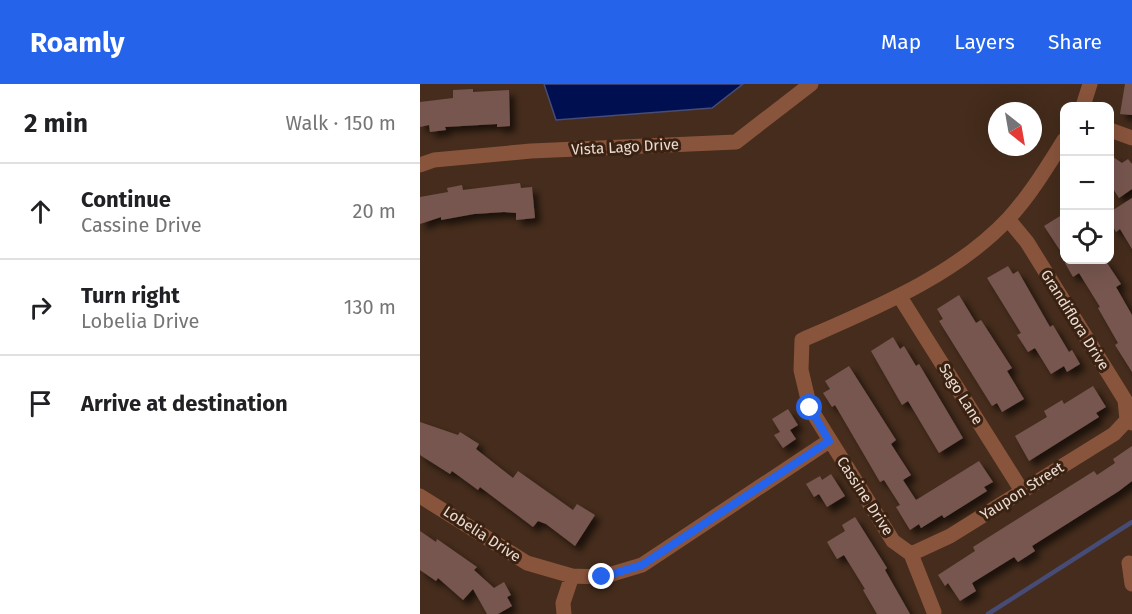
<!DOCTYPE html>
<html lang="en">
<head>
<meta charset="utf-8">
<style>
  :root { --surface:#fff; --page:#f6f6f6; --text:#202124; --muted:#757577; --line:#e0e0e0; --accent:#2563eb }
  body { margin:0; font-family:"Fira Sans",sans-serif; background:var(--page); color:var(--text) }
  .controls { position:absolute; right:18px; top:18px; display:grid; overflow:hidden; border-radius:12px; box-shadow:0 6px 24px #0002 }
  .controls button { width:54px; height:54px; display:grid; place-items:center; padding:0; border:0; border-bottom:2px solid var(--line); background:var(--surface); color:var(--text); font:30px sans-serif }
  .compass { position:absolute; left:568px; top:18px; width:54px; height:54px; border-radius:50%; background:var(--surface); box-shadow:0 6px 24px #0002; rotate:149deg }
  .stop { position:absolute; width:18px; height:18px; margin:-14px; border:4px solid #2563eb; border-radius:50%; background:#fff }
  .stop.end { background:#2563eb; border-color:#fff; box-shadow:0 2px 6px #0008 }
  .list { margin:0; padding:0; list-style:none }
  h2 { display:flex; justify-content:space-between; align-items:center; height:78px; margin:0; padding:0 24px; font-size:26px }
  h2 small { font-size:20px; font-weight:400; color:var(--muted) }
  .list li { display:grid; grid-template-columns:39px 1fr auto; gap:18px; align-items:center; box-sizing:border-box; height:96px; padding:0 24px; border-top:2px solid var(--line) }
  .list b { display:block; font-size:22px; white-space:nowrap }
  .list p { margin:0; font-size:20px; white-space:nowrap; color:var(--muted) }
  .list em { font-size:20px; font-style:normal; color:var(--muted) }
  .icon { flex:none; width:33px; height:33px; fill:none; stroke:currentColor; stroke-width:2; stroke-linecap:round; stroke-linejoin:round }
  .map { position:relative; flex:none; width:712px; height:530px; overflow:hidden }
  header { display:flex; align-items:center; gap:36px; box-sizing:border-box; height:84px; padding:0 30px; background:var(--accent); color:#fff }
  header strong { font-size:28px }
  nav { display:flex; gap:33px; margin-inline-start:auto; font-size:21px }
  main { display:flex }
  aside { flex:1; background:var(--surface) }
  .map>svg:first-child { display:block }
</style>
</head>
<body>
<header>
<strong>Roamly</strong>
<nav><a>Map</a><a>Layers</a><a>Share</a></nav>
</header>
<main>
<aside>
<h2>2 min<small>Walk · 150 m</small></h2>
<ul class="list">
<li><svg class="icon" aria-label="ahead" viewBox="0 0 24 24"><path d="M12 20V5M6 11l6-6 6 6"/></svg><div><b>Continue</b><p>Cassine Drive</p></div><em>20 m</em></li>
<li><svg class="icon" aria-label="right" viewBox="0 0 24 24"><path d="M7 20v-9h11M14 6l5 5-5 5"/></svg><div><b>Turn right</b><p>Lobelia Drive</p></div><em>130 m</em></li>
<li><svg class="icon" aria-label="arrive" viewBox="0 0 24 24"><path d="M6 21V4h12l-3 4 3 4H6"/></svg><div><b>Arrive at destination</b></div></li>
</ul>
</aside>
<div class="map">
<svg width="712" height="530" viewBox="0 0 712 530">
  <defs>
    <filter id="shadow"><feDropShadow dx="5.5" dy="5.5" stdDeviation="3" flood-color="#0009"/></filter>
  </defs>
  <rect width="100%" height="100%" fill="#452c1c"/>
  <!-- water -->
  <path fill="#000f4f" stroke="#474c76" stroke-width="1.5" d="M124 0H323L292 24 136 36Z"/>
  <g fill="none" stroke-linecap="round" stroke-linejoin="round">
    <!-- stream -->
    <path stroke="#474c76" stroke-width="4.5" d="M568 530 712 438"/>
  </g>
  <!-- building -->
  <path fill="#775650" filter="url(#shadow)" d="M705 0H712V31L700 30Z
    M53 5V8L89 6 90 42 77 43V40L25 43 26 46 10 48 9 41 0 43V18L33 14V6Z
    M690 71 702 79 708 75 712 80V105L699 114 690 100Z
    M100 99 101 104 112 103 115 134 96 136V129L84 128 54 130 21 136V133L0 140V113L28 108 27 104 42 101 43 106Z
    M712 114V165L700 145 696 148 690 137V128Z
    M645 129V174L624 142Z
    M651 176H685L701 200 696 203 712 231V288L695 261 698 259 678 224 680 223 659 189 653 193 645 179Z
    M588 182 593 190 598 187 630 243 633 241 649 268 652 266 660 280 647 288 644 282 631 290 615 264 608 268 597 251 601 249 567 194Z
    M539 211 556 239 561 236 592 284 587 287 604 315 582 328 577 319 572 322 519 237 523 235 517 225Z
    M473 253 480 265 484 262 496 282 499 280 543 354 519 369 488 317 482 321 451 267Z
    M429 282 476 356 471 360 491 391 483 396 496 416 559 377 573 398 564 403 567 407 524 434 522 431 501 444 499 440 490 446 476 423 480 421 464 396 460 398 415 321 412 323 403 309 410 305 405 297Z
    M673 302 686 323 676 329 679 333 609 377 595 352 627 333 624 327 642 316 644 320Z
    M368 325 378 341 370 346 376 355 363 364 354 351 360 348 352 335Z
    M0 338 38 351 40 348 59 360 56 365 93 394 98 387 153 426 157 420 175 431 155 462 126 440 118 437 113 443 60 403 58 406 32 387 30 390 0 371Z
    M712 362V397L699 407 612 462 615 467 598 478 594 473 552 499 556 507 540 517 528 499 525 502 518 491 555 467 553 463 674 387 677 391 695 379 693 375Z
    M411 390 425 412 407 423 399 410 394 413 386 400 400 392 402 396Z
    M435 433 467 484 465 486 490 530H457L443 506 445 505 424 471 417 475 407 458 425 447 422 441Z
    M0 447 16 458 17 455 57 483 54 486 74 504 84 498 91 511 87 513 92 522 78 530H67L53 505 43 516 18 494 16 497 0 486Z"/>
  <g fill="none" stroke-linecap="round" stroke-linejoin="round">
    <!-- minor -->
    <path stroke="#89543c" stroke-width="15" d="M663 22 670 0
      M690 46 712 54
      M0 81 14 76 111 67 316 58 391 0
      M588 135 607 158 705 316 707 336 712 339
      M480 213 602 407
      M0 412 107 479 152 492 182 493 222 481 409 357
      M491 470 530 452 694 350 707 336
      M709 479 712 500
      M514 528 491 470 473 457 390 324 381 286 382 256C453 225 535 192 589 134 611 110 627 83 644 56
      M144 530 143 519 152 492"/>
  </g>
  <g fill="none" stroke-linecap="round" stroke-linejoin="round">
    <!-- route -->
    <path stroke="#2563eb" stroke-width="8" d="M182 493 222 481 409 357 390 324"/>
  </g>
  <g text-anchor="middle" dominant-baseline="central" stroke-width="6" stroke-linejoin="round" paint-order="stroke">
    <!-- street labels -->
    <g font-size="15" fill="#ecdcd2" stroke="#3a2212">
      <text transform="translate(205 63) rotate(-3)">Vista Lago Drive</text>
      <text transform="translate(655 236) rotate(58)">Grandiflora Drive</text>
      <text transform="translate(541 310) rotate(58)">Sago Lane</text>
      <text transform="translate(602 407) rotate(-32)">Yaupon Street</text>
      <text transform="translate(445 412) rotate(57)">Cassine Drive</text>
      <text transform="translate(62 450) rotate(33)">Lobelia Drive</text>
    </g>
  </g>
</svg>
<div class="controls">
<button>+</button>
<button>−</button>
<button><svg class="icon" aria-label="locate" viewBox="0 0 24 24"><circle cx="12" cy="12" r="6"/><path d="M12 2v4M12 18v4M2 12h4M18 12h4"/></svg></button>
</div>
<svg class="compass" viewBox="-18 -18 36 36"><path d="M0-13l5 13h-10z" fill="#e53935"/><path d="M0 13l5-13h-10z" fill="#757577"/></svg>
<div class="stop" style="left:390px;top:324px"></div>
<div class="stop end" style="left:182px;top:493px"></div>
</div>
</main>
</body>
</html>
